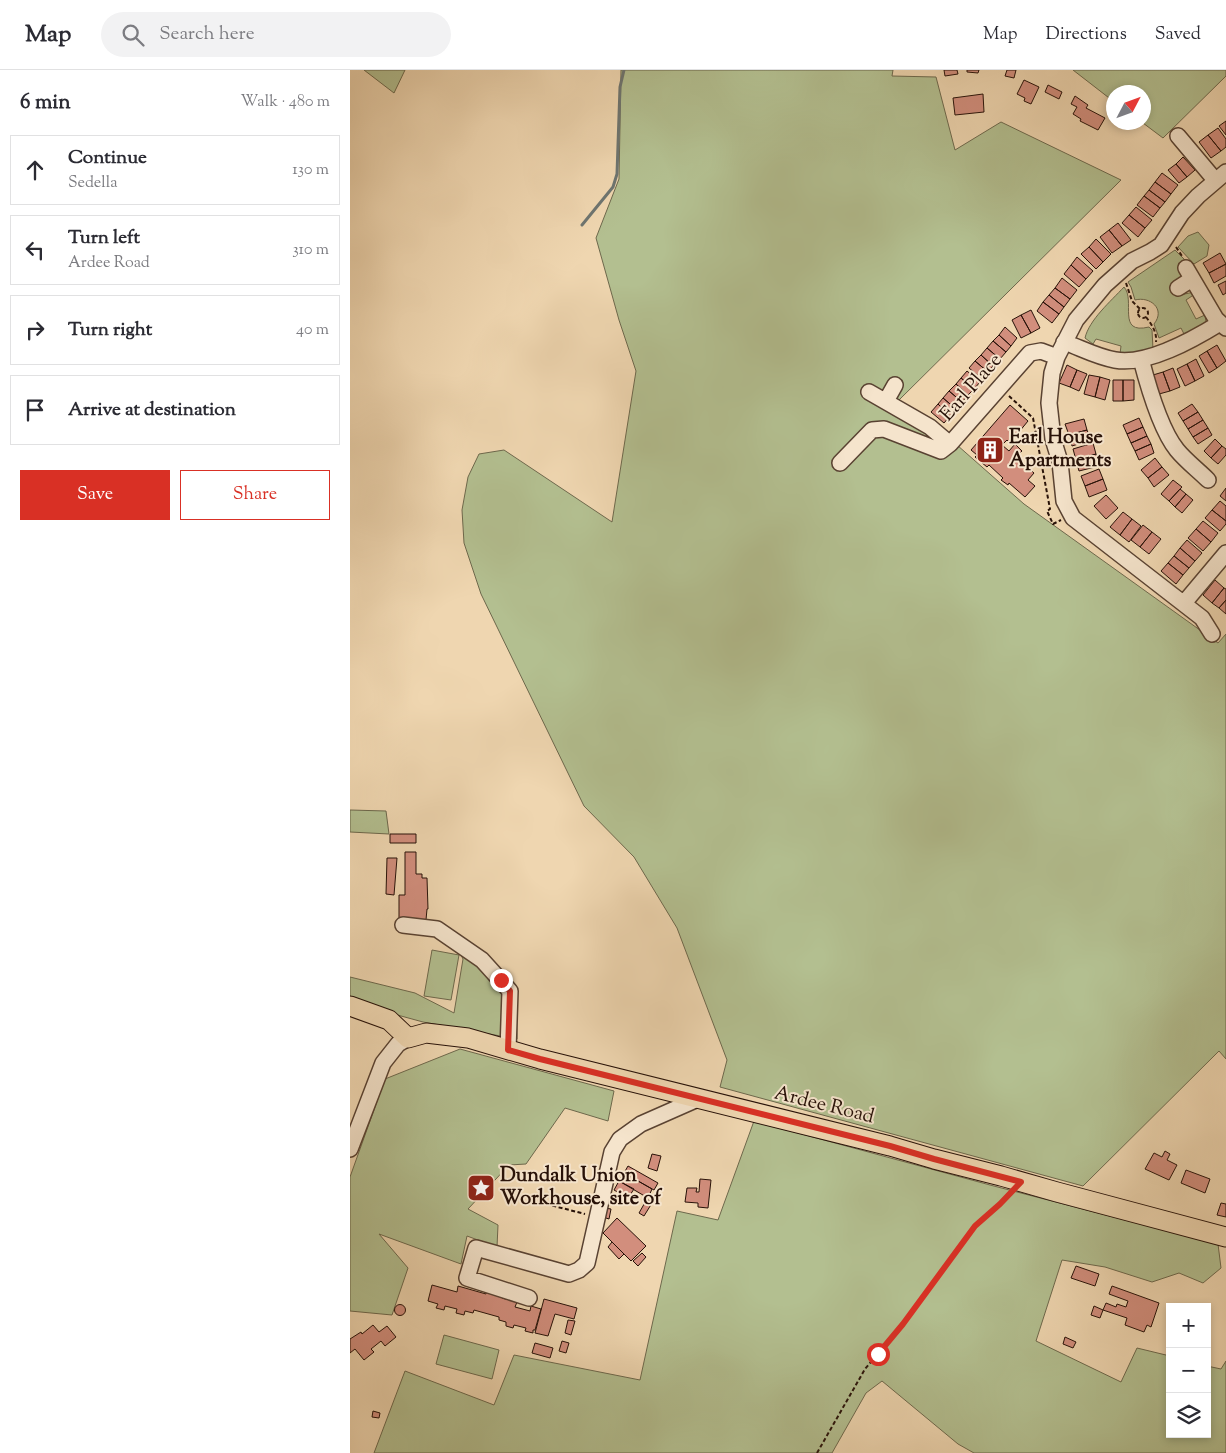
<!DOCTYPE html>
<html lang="en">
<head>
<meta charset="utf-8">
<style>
  :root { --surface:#fff; --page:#f2f2f3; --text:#2b2b33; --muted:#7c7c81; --line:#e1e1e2; --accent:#d93025 }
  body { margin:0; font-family:"Sorts Mill Goudy",serif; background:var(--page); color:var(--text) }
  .controls { position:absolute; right:15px; bottom:15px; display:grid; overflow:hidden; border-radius:0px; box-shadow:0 2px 8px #0003 }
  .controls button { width:45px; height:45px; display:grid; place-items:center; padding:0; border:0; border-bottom:1px solid var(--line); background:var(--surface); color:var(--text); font:25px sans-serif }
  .compass { position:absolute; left:756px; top:15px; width:45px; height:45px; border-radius:50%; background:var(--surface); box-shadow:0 2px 8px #0003; rotate:49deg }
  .stop { position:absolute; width:15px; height:15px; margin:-11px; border:4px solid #d93025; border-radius:50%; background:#fff }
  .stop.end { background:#d93025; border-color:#fff; box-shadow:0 1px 5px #0008 }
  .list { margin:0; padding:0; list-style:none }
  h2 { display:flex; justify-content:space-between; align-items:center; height:65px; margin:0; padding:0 20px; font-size:21px }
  h2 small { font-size:16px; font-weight:400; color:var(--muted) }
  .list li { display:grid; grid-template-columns:32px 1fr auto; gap:15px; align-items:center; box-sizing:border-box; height:70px; margin:0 10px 10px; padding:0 10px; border:1px solid var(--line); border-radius:0px }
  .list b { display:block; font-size:19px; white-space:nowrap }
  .list p { margin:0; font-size:16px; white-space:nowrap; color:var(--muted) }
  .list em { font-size:16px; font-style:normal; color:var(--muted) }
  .actions { display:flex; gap:10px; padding:15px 20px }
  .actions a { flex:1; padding:11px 0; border:1px solid var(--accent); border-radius:0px; text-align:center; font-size:18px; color:var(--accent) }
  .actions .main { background:var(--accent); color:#fff }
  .icon { flex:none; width:28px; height:28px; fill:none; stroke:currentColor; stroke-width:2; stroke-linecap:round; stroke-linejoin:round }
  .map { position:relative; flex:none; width:876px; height:1383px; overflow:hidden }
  header { display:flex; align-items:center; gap:30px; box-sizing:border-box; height:70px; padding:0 25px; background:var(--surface); border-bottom:1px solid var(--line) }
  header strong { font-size:24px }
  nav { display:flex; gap:28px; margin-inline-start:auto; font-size:18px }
  .search { width:350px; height:45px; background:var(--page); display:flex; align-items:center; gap:12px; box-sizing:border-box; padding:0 18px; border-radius:28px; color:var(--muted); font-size:19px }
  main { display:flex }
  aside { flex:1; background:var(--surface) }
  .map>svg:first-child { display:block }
</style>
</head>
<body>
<header>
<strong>Map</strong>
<div class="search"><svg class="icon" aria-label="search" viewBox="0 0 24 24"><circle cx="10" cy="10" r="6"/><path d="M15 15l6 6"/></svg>Search here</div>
<nav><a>Map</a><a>Directions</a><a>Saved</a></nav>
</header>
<main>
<aside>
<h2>6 min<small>Walk · 480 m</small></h2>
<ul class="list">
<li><svg class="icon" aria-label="ahead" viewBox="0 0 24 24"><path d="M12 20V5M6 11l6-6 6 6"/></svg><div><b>Continue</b><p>Sedella</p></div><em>130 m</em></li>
<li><svg class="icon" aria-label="left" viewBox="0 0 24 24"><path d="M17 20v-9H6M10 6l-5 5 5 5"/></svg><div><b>Turn left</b><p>Ardee Road</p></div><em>310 m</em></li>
<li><svg class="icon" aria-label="right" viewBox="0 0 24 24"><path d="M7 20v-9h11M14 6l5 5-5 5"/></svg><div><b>Turn right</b></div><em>40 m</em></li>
<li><svg class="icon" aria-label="arrive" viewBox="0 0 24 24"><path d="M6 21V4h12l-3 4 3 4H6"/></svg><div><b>Arrive at destination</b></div></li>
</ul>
<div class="actions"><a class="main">Save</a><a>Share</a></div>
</aside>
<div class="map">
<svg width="876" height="1383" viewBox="0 0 876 1383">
  <rect width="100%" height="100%" fill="#efd6b0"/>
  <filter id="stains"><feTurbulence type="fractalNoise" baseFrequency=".004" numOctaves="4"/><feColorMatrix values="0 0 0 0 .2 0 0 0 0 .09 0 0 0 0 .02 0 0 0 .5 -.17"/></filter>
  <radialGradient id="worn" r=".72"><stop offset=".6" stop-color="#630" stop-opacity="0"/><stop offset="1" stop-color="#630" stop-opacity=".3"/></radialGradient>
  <!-- green -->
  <path fill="#b3bf90" stroke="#6d684c" d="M14 0H55L44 23Z
    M271 0H543L542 6 586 7 605 80 651 52 771 110 549 330 607 375 674 434 868 573 876 564V989L869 981 733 1116 370 1017 377 990 327 858 284 787 234 736 131 524 114 473 112 440 118 407 129 384 154 380 262 452 286 301 269 250 246 168 269 109Z
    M723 0H876V6L813 68 793 53 794 22H764L763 31Z
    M848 162 859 175 857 186 844 194 828 177 838 166Z
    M825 180 839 194 832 199 829 224 830 225 844 222 845 224 836 230 846 249 855 245 856 252 853 256 835 266 831 258 809 268 804 254C816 239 800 226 785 230L781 217 778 212Z
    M774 217C786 230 766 265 799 257L802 260 803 279 793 282 770 284 771 276 746 269 743 274 735 268C739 250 761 231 774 217Z
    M0 740 36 741 39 764 0 762Z
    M100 862 166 918 167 969 73 952 0 932V907L65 923 104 943 113 889Z
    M82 880 109 885 101 930 74 926Z
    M110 979 264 1021 258 1051 215 1038 176 1094 159 1095 118 1139 148 1155 147 1177 117 1166 111 1194 29 1164 58 1198 42 1245 0 1241V1107L35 1009Z
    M404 1051 640 1115 868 1174 871 1198 853 1213 829 1203 802 1212 755 1197 712 1190 686 1271 771 1312 787 1278 820 1286V1364H857V1296L871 1299 876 1291V1383H624L608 1374 532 1311 516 1323 482 1383H24L55 1301 144 1335 164 1285 290 1310 327 1141 368 1150Z
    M94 1265 149 1280 142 1309 86 1294Z"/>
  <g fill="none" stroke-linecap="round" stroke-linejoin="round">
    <!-- stream -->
    <path stroke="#6e7570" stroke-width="3" d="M232 155 263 117 267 104 270 17 274 0"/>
  </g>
  <!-- building -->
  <path fill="#d28e7d" stroke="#271108" d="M594 0H607L608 4 595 6Z
    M617 0H629L628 3 617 2Z
    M657 0H666L664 8 655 6Z
    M674 10 689 17 681 34 674 31 675 28 667 24Z
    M698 15 712 22 709 29 695 22Z
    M633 24 634 42 605 45 603 28Z
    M725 26 738 35 736 38 755 48 748 60 730 51 731 49 723 44 727 37 721 34Z
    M876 51V65L869 56Z
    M868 58 876 69V77L871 81 858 65Z
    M858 65 871 81 861 88 849 72Z
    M833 87 845 100 837 107 826 94Z
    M826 94 837 107 829 113 818 100Z
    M812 103 828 115 821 124 805 112Z
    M805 112 821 124 815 132 799 120Z
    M799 120 815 132 810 138 794 126Z
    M794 126 810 138 803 147 787 135Z
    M786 137 802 150 795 158 779 145Z
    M779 145 795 158 788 167 772 153Z
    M768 153 781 170 772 176 759 160Z
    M759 160 772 176 762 183 750 167Z
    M746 169 761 184 753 192 739 177Z
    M739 177 753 192 746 199 731 184Z
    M870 183 876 194 859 203 853 193Z
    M727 187 743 201 736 209 721 195Z
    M876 194V206L864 213 859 203Z
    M721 195 736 209 729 217 714 204Z
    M712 208 727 220 720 229 705 218Z
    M876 211V223L873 225 868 215Z
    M705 218 720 229 714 237 699 225Z
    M699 225 714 237 709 244 693 232Z
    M693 232 709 244 702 253 687 241Z
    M681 240 690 258 681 263 671 245Z
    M671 245 681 263 671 268 662 250Z
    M655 257 667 268 661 276 649 265Z
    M649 265 661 276 656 282 643 271Z
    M643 271 656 282 650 289 637 278Z
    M867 275 876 291 867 298 857 281Z
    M637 278 650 289 643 296 631 285Z
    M857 281 867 298 859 303 849 286Z
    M631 285 643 296 638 302 625 291Z
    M846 289 854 306 845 311 837 294Z
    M625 291 638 302 632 309 619 298Z
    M837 294 845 311 835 316 827 299Z
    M717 295 727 300 720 317 709 313Z
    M823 298 830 317 820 321 813 302Z
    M727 300 737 304 729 321 720 317Z
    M617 301 630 312 624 319 611 308Z
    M813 302 820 321 809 324 803 305Z
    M739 305 750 307 745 327 734 324Z
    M750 307 760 310 755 330 745 327Z
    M611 308 624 319 618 325 606 314Z
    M763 310H773V331H763Z
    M773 310H784V330L773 331Z
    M606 314 618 325 612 332 599 321Z
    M599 321 612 332 606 339 593 328Z
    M593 328 606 339 600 346 588 334Z
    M588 334 600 346 594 353 581 342Z
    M842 334 848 342 833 351 828 343Z
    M660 335 678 351 660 373 657 370 652 375 659 381 665 374 672 381 666 387 684 403 678 410 685 416 675 427 659 413 658 415 651 410 653 408 639 395 637 397 625 387 627 385 621 380Z
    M848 342 853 350 838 359 833 351Z
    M789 348 793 357 777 364 773 355Z
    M734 349 737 360 719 365 715 354Z
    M853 350 858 358 843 367 838 359Z
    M793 357 797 366 781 373 777 364Z
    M858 358 862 365 848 374 843 367Z
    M737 360 741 370 722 376 719 365Z
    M797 366 801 374 785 381 781 373Z
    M865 369 872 376 861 388 854 381Z
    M743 373 746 384 726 390 723 379Z
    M801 374 804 383 789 390 785 381Z
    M872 376 876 379V385L868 394 861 388Z
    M746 384 749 396 729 401 726 390Z
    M805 388 812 397 798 408 791 400Z
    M812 397 819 405 804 417 798 408Z
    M749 399 753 409 735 416 731 406Z
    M753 409 757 420 739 427 735 416Z
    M823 410 832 417 819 431 811 424Z
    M876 418V431L870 426Z
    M830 419 836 424 825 437 819 431Z
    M836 424 843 430 832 443 825 437Z
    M756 425 768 438 756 449 744 436Z
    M870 431 876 436V451L862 440Z
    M862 440 876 451V454L870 461 855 448Z
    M773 442 782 449 770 465 760 457Z
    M782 449 791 456 779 472 770 465Z
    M853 451 868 463 861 472 846 459Z
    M793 455 802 462 790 477 781 470Z
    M846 459 861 472 853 481 838 468Z
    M802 462 811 469 799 484 790 477Z
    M837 470 852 483 845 491 830 478Z
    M830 478 845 491 839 498 824 486Z
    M824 486 839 498 833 505 818 493Z
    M818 493 833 505 826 514 811 501Z
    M865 510 874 518 862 533 853 525Z
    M874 518 876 519V530L869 538 862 533Z
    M876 530V544L869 538Z
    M40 764H66V773H40Z
    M55 782H66V804H72V808H77L78 839H77L76 850H73V852L49 849V825H55Z
    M37 788H47L44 825 36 824Z
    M815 1081 820 1084 817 1090 827 1095 819 1110 795 1099 804 1083 812 1087Z
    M302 1084 311 1086 307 1101 298 1098Z
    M278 1096 308 1113 304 1120 274 1103Z
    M836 1100 860 1109 855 1123 831 1113Z
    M274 1103 302 1119 298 1128 269 1111Z
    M350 1109 361 1110 358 1138 348 1137V1133L335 1132 337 1118H347L346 1122H349Z
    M269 1111 284 1119 278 1128 264 1120Z
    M297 1129 302 1133 294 1146 289 1143Z
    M871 1133 876 1134V1147L867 1145Z
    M255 1138 261 1139 259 1149 253 1147Z
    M267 1148 296 1176 281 1191 253 1163Z
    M262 1172 274 1184 269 1189 258 1177Z
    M292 1183 296 1187 288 1196 283 1191Z
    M726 1196 749 1204 745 1216 721 1208Z
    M82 1215 107 1222 108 1216 136 1224 138 1216 153 1223 152 1228 167 1232 165 1237 180 1241 181 1236 191 1239 185 1260H183V1263L175 1261 176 1258 164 1255 163 1258 156 1256V1252L149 1250V1247L124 1240 123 1243 115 1241 114 1245 106 1243 107 1239 95 1236 94 1240 86 1238 88 1234 78 1231Z
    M762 1216 809 1233 801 1257 797 1255 794 1262 775 1255 777 1248 753 1240 756 1233 766 1237 767 1234 776 1237 778 1231 759 1224Z
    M194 1229 227 1238 224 1249 205 1244 198 1266 185 1263Z
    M44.5 1240a5.5 5.5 0 1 1 11 0a5.5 5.5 0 1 1-11 0Z
    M744 1236 753 1240 750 1248 741 1245Z
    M218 1250 225 1251 221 1265 215 1263Z
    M23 1255 29 1262 37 1256 46 1267 35 1276 31 1271 21 1279 24 1282 14 1290 5 1279 0 1283V1269L11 1262 12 1264Z
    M715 1267 726 1272 723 1278 713 1274Z
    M212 1271 219 1273 216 1283 209 1281Z
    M185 1273 203 1278 200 1288 182 1283Z
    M23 1341 30 1343 29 1348 22 1347Z"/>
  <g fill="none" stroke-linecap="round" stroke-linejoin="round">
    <defs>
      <path id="minor" d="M828 66 865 110
        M836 198 866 249 876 258
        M828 218 842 209
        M714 272C731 278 747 287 765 290 797 296 844 269 870 253
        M791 289C798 316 810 359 827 380 836 391 848 400 858 410
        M519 322 580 357 600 374 680 283 691 281 707 287
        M536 331 545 315
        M490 393 522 360 534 359 591 381 600 374
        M834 533 876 483
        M862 564 852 548 723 448 714 431 710 392 703 369 699 333 702 303 707 287 726 250 755 215 782 191 800 182 811 175 832 143 848 126 876 102
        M53 855 87 859 132 890 160 921 158 980
        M0 1079 33 993 48 974 58 968
        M179 1228 117 1208 126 1178 219 1204 229 1200 237 1193 262 1082 270 1069 291 1054 350 1028"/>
      <path id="major" d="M0 936 39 950 58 968 76 963 118 968 190 989 540 1076 584 1089 651 1106 707 1122 876 1167"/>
    </defs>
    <!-- minor casing -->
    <use href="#minor" stroke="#594232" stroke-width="18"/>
    <!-- major casing -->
    <use href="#major" stroke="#271108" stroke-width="21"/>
    <!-- path -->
    <path stroke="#271108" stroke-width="2" stroke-dasharray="4 2.5" stroke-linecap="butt" d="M826 177 832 186
      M776 213 782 231 790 239
      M788 243a5 5 0 1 1 10 0a5 5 0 1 1-10 0Z
      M796 247C802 255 807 262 806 272
      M659 326 683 348 700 439 697 441 703 454 711 450
      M196 1134 235 1144
      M467 1383 515 1299 553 1254 625 1156 660 1123"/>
    <!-- minor -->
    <use href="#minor" stroke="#f5e4cc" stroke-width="15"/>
    <!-- major -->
    <use href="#major" stroke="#efd6b0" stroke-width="19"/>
  </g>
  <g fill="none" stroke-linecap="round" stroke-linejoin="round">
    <!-- route -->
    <path stroke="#d93025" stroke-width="6" d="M151 910 160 921 158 980 190 989 540 1076 584 1089 671 1112 650 1134 625 1156 553 1254 528 1284"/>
  </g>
  <!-- icons -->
  <defs>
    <symbol id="building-square" viewBox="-11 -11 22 22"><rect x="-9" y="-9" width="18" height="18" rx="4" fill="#8f2418" stroke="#f5e4cc"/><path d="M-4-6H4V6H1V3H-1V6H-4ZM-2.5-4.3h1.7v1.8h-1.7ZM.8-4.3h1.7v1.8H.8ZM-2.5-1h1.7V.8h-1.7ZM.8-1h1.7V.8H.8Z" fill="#fff"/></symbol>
    <symbol id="sight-square" viewBox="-11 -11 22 22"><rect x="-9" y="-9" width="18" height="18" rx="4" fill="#8f2418" stroke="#f5e4cc"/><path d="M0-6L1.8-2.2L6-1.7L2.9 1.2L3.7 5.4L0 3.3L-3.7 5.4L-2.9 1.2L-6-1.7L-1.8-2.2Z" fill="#fff"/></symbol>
  </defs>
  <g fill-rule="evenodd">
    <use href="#building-square" x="624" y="364" width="32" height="32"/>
    <use href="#sight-square" x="115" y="1102" width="32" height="32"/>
  </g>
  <g text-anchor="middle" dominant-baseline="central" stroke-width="4" stroke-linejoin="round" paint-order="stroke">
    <!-- street labels -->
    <g font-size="20" fill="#271108" stroke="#f5e4cc">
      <text transform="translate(622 318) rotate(-49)">Earl Place</text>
      <text transform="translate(474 1036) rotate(14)">Ardee Road</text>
    </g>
    <!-- poi labels -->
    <g font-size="20" font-weight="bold" fill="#271108" stroke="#f5e4cc" text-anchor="start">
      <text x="659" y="368">Earl House<tspan x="659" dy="23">Apartments</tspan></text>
      <text x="150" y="1106">Dundalk Union<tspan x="150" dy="23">Workhouse, site of</tspan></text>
    </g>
  </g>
  <rect width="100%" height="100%" filter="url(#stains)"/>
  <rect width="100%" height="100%" fill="url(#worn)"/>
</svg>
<div class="controls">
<button>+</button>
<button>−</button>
<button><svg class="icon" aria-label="layers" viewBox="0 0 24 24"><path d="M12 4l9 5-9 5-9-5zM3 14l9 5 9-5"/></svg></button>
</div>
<svg class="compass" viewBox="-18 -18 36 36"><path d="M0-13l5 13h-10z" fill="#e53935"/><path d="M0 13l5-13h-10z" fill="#7c7c81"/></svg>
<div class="stop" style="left:528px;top:1284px"></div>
<div class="stop end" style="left:151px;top:910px"></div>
</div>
</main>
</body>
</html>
